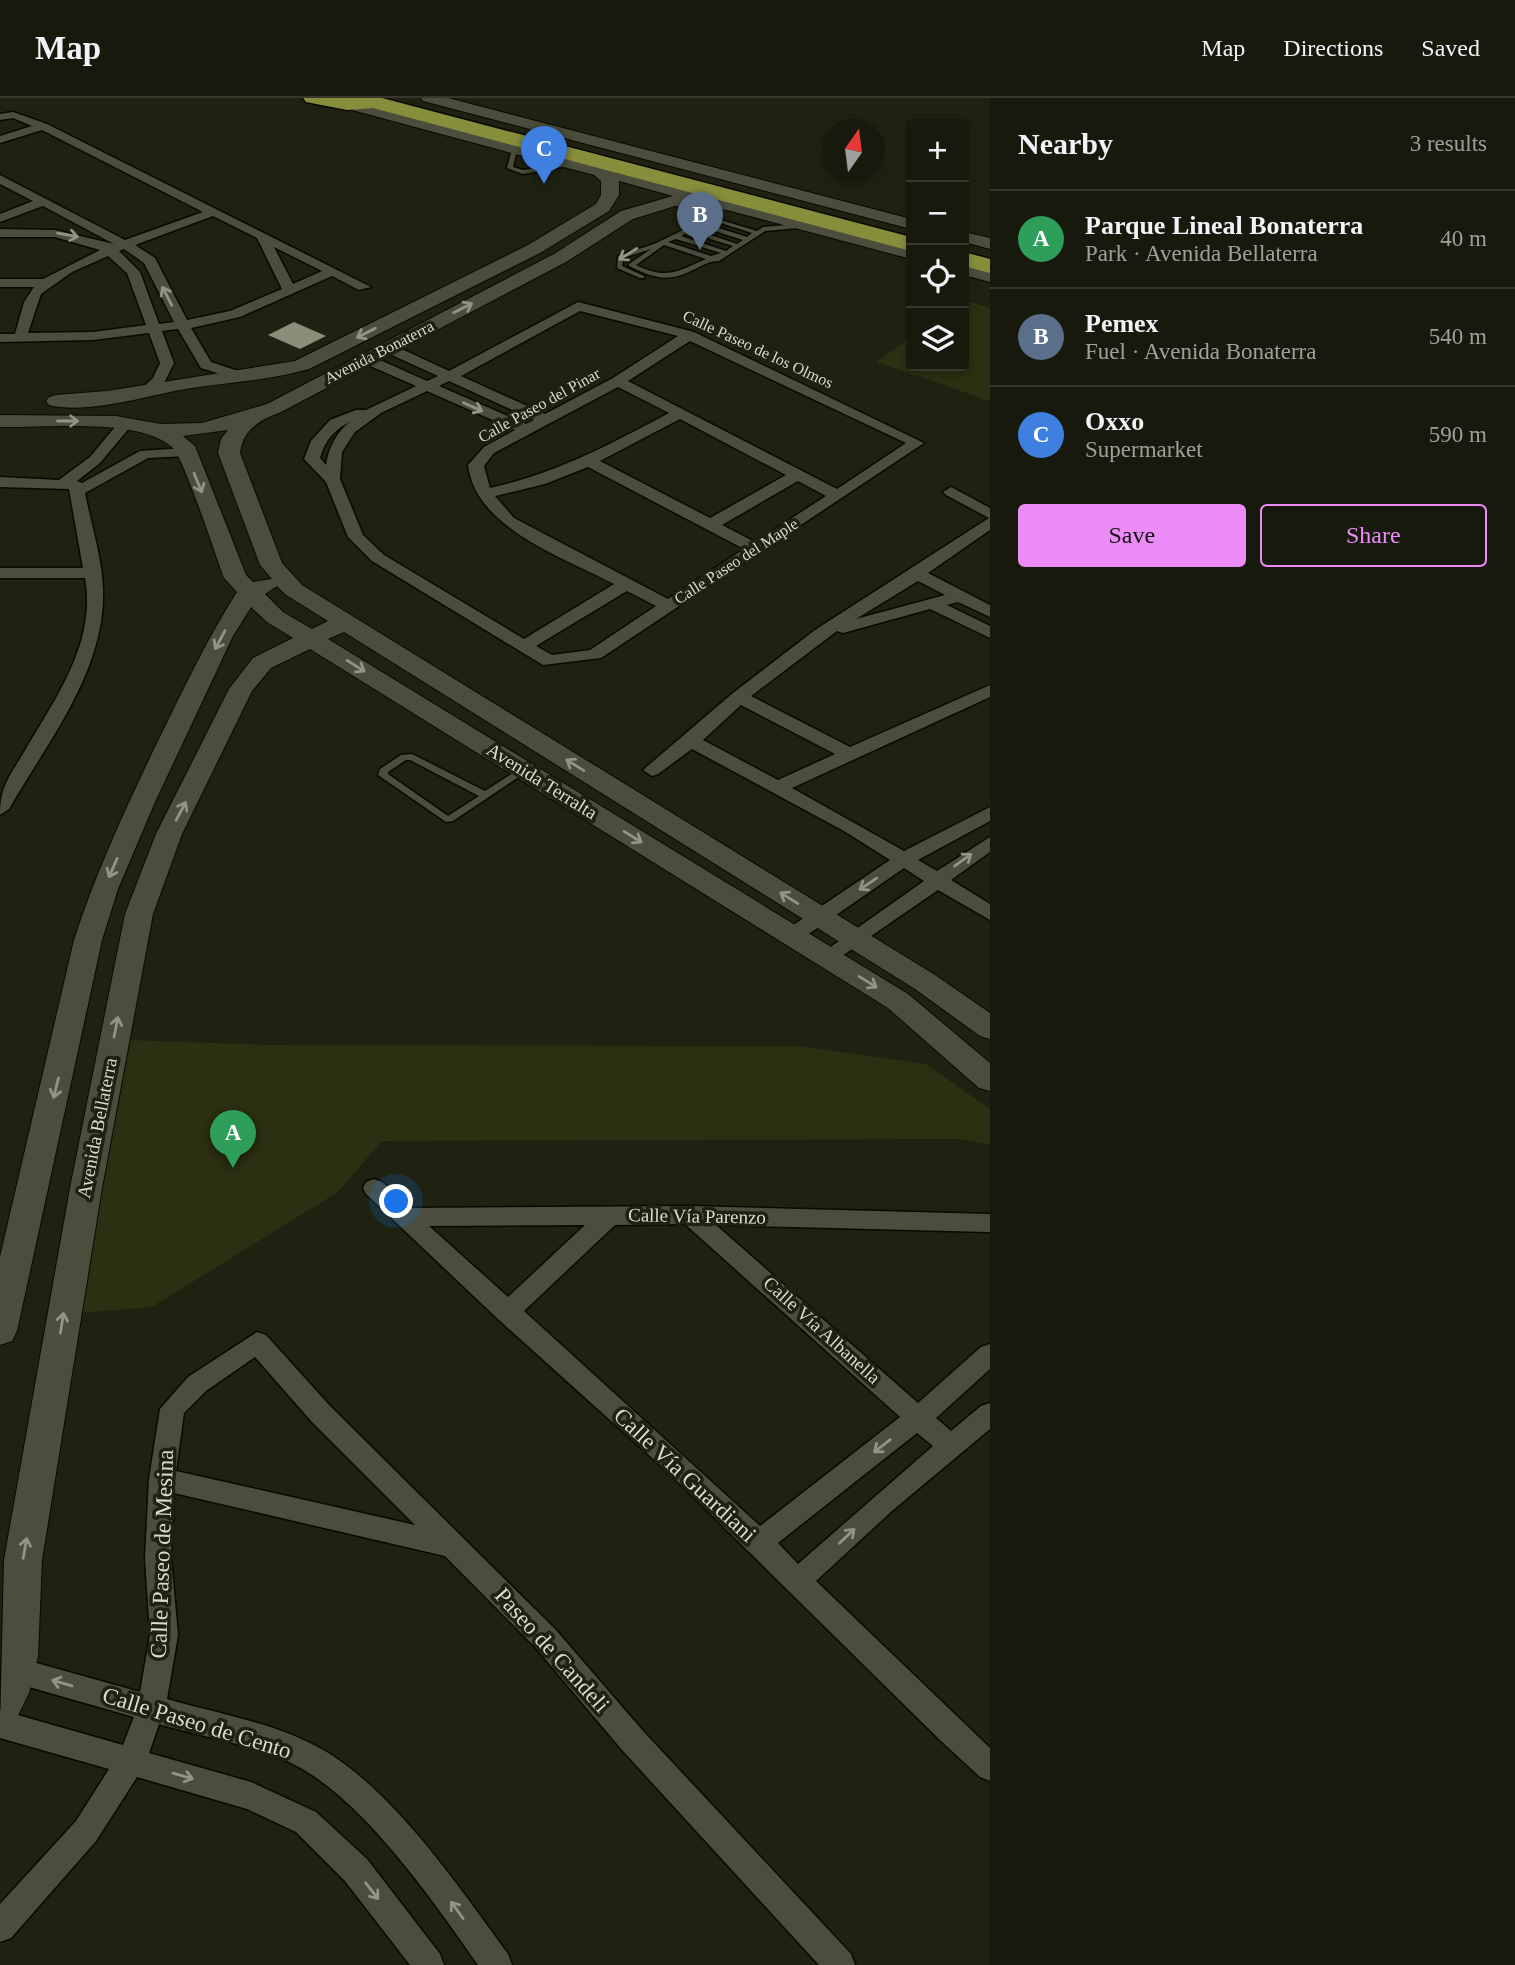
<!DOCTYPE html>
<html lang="en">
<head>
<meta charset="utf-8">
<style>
  :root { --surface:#17190d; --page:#24261b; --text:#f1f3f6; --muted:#9ea09d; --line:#36382e; --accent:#ed8cf9 }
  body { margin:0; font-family:"Times New Roman",serif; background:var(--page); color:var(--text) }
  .controls { position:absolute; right:21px; top:21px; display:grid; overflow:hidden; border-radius:7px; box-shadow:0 4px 10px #0003 }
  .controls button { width:63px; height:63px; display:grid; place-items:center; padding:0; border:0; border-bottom:2px solid var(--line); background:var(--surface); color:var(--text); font:35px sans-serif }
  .compass { position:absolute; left:822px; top:21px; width:63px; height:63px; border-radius:50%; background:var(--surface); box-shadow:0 4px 10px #0003; rotate:14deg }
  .you { position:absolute; left:397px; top:1104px; width:24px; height:24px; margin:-18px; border:5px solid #fff; border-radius:50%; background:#1a73e8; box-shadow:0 0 0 10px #1a73e833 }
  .badge { display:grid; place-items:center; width:46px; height:46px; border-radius:50%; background:var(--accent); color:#fff; font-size:23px; font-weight:700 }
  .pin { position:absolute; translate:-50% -58px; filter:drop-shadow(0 2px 4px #0008) }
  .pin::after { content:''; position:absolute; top:37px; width:24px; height:21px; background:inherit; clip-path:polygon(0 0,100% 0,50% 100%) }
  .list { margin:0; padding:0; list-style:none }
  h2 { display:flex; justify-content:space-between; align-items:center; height:91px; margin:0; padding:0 28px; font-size:30px }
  h2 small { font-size:23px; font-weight:400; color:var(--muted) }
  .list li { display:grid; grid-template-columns:46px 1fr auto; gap:21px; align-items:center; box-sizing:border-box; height:98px; padding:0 28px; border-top:2px solid var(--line) }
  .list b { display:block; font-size:26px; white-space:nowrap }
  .list p { margin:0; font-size:23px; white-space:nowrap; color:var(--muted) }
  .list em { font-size:23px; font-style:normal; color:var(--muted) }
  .actions { display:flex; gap:14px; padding:21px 28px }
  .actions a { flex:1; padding:16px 0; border:2px solid var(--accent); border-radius:7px; text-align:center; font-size:24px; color:var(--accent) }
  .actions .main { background:var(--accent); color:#111 }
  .icon { flex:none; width:38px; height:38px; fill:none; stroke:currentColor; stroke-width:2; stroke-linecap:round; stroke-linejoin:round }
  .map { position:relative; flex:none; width:990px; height:1867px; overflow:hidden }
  header { display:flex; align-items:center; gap:42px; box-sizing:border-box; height:98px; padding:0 35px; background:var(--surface); border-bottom:2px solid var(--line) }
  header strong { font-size:33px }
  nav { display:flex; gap:38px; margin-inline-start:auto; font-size:24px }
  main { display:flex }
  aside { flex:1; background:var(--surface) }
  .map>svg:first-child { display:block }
</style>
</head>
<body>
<header>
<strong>Map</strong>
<nav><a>Map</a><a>Directions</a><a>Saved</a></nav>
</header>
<main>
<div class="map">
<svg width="990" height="1867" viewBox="0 0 990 1867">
  <rect width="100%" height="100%" fill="#1f2111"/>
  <!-- green -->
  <path fill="#2c2f11" d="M964 202 990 210V303L876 264 911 239V268H964Z
    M130 942 268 947 798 948 926 966 990 1011V1047L960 1041 382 1043 338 1094 152 1209 80 1215Z"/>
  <!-- building -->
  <path fill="#8b8d7a" d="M294 224 326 238 300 251 268 237Z"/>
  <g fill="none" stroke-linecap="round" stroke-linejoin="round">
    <defs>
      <path id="lane" d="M512 51 517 52 513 69 523 72 575 64 578 66 523 76 507 70Z
        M709 99 720 109 711 119 757 133 763 129 798 126 801 128 798 130 765 133 719 163C709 163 703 167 693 172 668 185 653 180 629 168V166L651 151 623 160 622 168 644 178V180H640L617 170 618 158 654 146 675 136 683 132V130H687L694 124 697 123 714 109 706 101ZM708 121 752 135 747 139 703 125ZM699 128 743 142 737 146 693 131ZM688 134 733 148 726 153 681 138ZM676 141 721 155 711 158 668 144ZM664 147 706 161C676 174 667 182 636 167Z
        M412 656 485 693 521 670H527L529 672 453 723 446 724 378 677 380 671 401 657ZM406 662H410L479 698 448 718 388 676V674Z"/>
      <path id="street" d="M13 14 47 26 371 189 359 192 332 178 240 219 191 230 211 264 247 276V282L242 283 201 270 178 231 162 233 174 265 164 285 146 297 139 293 153 280 160 265 149 235 93 242 0 244V236H15L24 204 34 189H0V181H43L100 152 55 139H0V131L55 132 114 146 43 108 0 124V116L33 103 0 86V77L125 142 203 114 42 32 0 45V38L32 28 13 20 0 22V16ZM213 118 257 140 282 191 230 213 187 222 155 160 135 147ZM274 149 322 173 293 186ZM124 151 144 165 174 224 159 226 140 174 119 153ZM108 158 127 175 146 227 93 234 28 235 41 196 72 174Z
        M578 204 694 234 924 345 601 560 543 567 372 463 348 439 326 384 304 361 311 343 330 322 356 312H366L416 288 361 264V258H371L427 283 438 278 383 253V247H393L449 273ZM580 213 678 238 613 280 545 316 461 278ZM690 243 906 345 837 391 628 283ZM449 283 534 322 526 326 439 288ZM618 289 669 315C609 347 557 375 490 390L484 368 494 355ZM427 293 515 332 484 349 468 367C475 430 565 460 614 486L524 541 384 457 363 437 340 381 342 354 355 334 381 315ZM680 321 786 377 710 420 600 363ZM351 323C337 333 328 351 326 367L320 360C325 342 334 332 351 323ZM588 369 744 451 668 501 514 420 495 398 545 386ZM798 383 826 398 755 444 722 427ZM627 493 656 508 590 552 552 557 536 548Z
        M125 322 132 326 130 329 100 365 77 383 82 385 140 353 186 350 193 354 186 358 148 360 85 395C91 426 102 460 103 491 106 572 48 643 9 711L0 717C0 688 10 678 24 654 55 601 97 544 85 480H0V470H83L69 391 0 389V379L59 382 90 359 120 323Z
        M951 389 990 410V432L928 475 990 507V519L958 504 947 507 990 528V540L930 511 843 535 837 533 751 598 850 649 990 587V599L792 690 904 753 990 709V723L918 762 937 773 990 739V754L951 782 990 806V822L938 792 829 867 819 860 822 855 924 783 904 770 800 842H786L783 837 786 832 890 762 844 733 692 651 658 676 652 678 643 672 733 595 815 532 989 420 946 397 943 394ZM918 483 945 497 856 521ZM741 607 835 656 778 682 703 642Z
        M374 1081 382 1084 410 1110 690 1108 990 1116V1134L716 1127 918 1305 981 1249 990 1246V1271L936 1320 951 1333 981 1308 990 1305V1331L893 1412 816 1483 990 1650V1683L980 1679 940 1642 671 1377 499 1222 366 1096 363 1090 366 1084ZM685 1126 900 1319 760 1428 524 1213 615 1127ZM585 1127 508 1199 429 1128ZM917 1335 933 1348 798 1466 778 1445Z
        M257 1234 266 1237 330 1308 555 1531 643 1633 851 1856 855 1867H819L623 1653 535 1549 445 1458 174 1395 171 1460 178 1537 167 1601C215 1615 270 1624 314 1647 389 1685 459 1789 508 1856L512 1867H478C434 1804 365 1704 297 1668 256 1647 203 1639 159 1626L149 1655 251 1684 316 1714 367 1761 440 1856 444 1867H410L345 1783 296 1734 247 1711 137 1679 96 1743 11 1840 0 1844V1806L76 1723 109 1671 0 1640V1612L123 1647 134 1619 15 1585 5 1581 1 1572 5 1563 15 1559 140 1594 150 1537 145 1460 149 1381 160 1311 188 1279ZM255 1259 312 1324 415 1427 176 1373 184 1315 206 1293Z"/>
      <path id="secondary" d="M421 0H448L911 121V131L423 3Z
        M347 1 911 150V161L727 112 675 108 633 121 566 164 281 314C260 322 243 331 240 355L282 465 302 487 935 877 990 915V941L980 938 915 891 344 534 328 541 908 896 990 965V993L979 990 888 910 310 551 271 570 252 593 182 736 153 816 102 1090 42 1462 38 1558 29 1595 14 1626 0 1631 4 1462 70 1090 125 816 156 736 229 591 253 560 293 540 267 524 251 509 233 538 155 704 118 791 102 842 17 1233 12 1243 0 1247V1159L74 842C96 774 126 710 157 645 182 594 206 543 237 494L224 480C216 458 184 361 173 350 142 319 43 330 0 329V317L116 318 161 326 202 325 267 306 554 156 621 113 673 98 619 83V97L609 113 540 155 309 271C270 282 232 284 192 290 151 296 90 317 49 307L46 303 49 299 56 297 107 293 295 263 528 147 596 106 601 97V83L594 77 341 9V3ZM228 332 221 341 218 355 260 467 272 481 253 484 246 477 195 348 183 338ZM277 488 286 497 328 523 312 531 283 514 265 496Z
        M964 134 990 140V151L964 144Z
        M964 165 990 172V184L964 177Z"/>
      <path id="highway" d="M303 0H382L911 139V153L373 10 347 12 306 4Z
        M964 154 990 161V175L964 168Z"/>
    </defs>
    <!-- lane casing -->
    <use href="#lane" stroke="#090a01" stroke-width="3"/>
    <!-- street casing -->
    <use href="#street" stroke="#090a01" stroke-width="3"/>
    <!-- secondary casing -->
    <use href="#secondary" stroke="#090a01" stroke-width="2"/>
    <!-- highway casing -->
    <use href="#highway" stroke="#090a01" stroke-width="3"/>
    <!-- lane -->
    <use href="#lane" fill="#4b4e3c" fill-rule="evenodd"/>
    <!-- street -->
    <use href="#street" fill="#4b4e3c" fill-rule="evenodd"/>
    <!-- secondary -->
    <use href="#secondary" fill="#4b4e3c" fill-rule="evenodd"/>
    <!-- highway -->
    <use href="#highway" fill="#878e3b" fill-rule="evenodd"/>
  </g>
  <!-- one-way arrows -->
  <defs><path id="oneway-shaft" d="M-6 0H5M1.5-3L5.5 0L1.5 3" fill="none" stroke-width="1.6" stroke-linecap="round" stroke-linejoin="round" transform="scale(1.75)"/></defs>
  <g stroke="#929486">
    <use href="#oneway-shaft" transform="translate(68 137) rotate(10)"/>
    <use href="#oneway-shaft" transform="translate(628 156) rotate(148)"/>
    <use href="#oneway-shaft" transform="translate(167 198) rotate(-117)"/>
    <use href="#oneway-shaft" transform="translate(463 210) rotate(-27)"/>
    <use href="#oneway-shaft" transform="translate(366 235) rotate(153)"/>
    <use href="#oneway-shaft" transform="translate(473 309) rotate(24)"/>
    <use href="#oneway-shaft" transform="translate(68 323)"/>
    <use href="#oneway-shaft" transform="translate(198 385) rotate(68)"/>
    <use href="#oneway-shaft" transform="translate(220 542) rotate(118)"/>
    <use href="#oneway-shaft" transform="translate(356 568) rotate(32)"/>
    <use href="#oneway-shaft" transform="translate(575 667) rotate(-148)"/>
    <use href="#oneway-shaft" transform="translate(181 713) rotate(-62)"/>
    <use href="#oneway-shaft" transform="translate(633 739) rotate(32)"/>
    <use href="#oneway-shaft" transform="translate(963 762) rotate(-36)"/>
    <use href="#oneway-shaft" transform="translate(113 770) rotate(113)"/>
    <use href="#oneway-shaft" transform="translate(868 786) rotate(146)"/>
    <use href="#oneway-shaft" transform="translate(789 800) rotate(-148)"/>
    <use href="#oneway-shaft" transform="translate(868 884) rotate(32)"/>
    <use href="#oneway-shaft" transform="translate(116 929) rotate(-79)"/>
    <use href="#oneway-shaft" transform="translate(56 990) rotate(104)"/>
    <use href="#oneway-shaft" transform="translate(62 1225) rotate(-81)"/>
    <use href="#oneway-shaft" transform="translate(882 1348) rotate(142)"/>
    <use href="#oneway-shaft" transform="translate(847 1438) rotate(-43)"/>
    <use href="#oneway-shaft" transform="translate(25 1450) rotate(-80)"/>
    <use href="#oneway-shaft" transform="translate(62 1585) rotate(-164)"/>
    <use href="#oneway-shaft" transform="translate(183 1678) rotate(16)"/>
    <use href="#oneway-shaft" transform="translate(372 1793) rotate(52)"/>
    <use href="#oneway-shaft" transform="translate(457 1812) rotate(-126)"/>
  </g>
  <g text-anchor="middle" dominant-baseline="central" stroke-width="7" stroke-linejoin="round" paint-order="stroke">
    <!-- far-street labels -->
    <g font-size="16" fill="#d9dbd1" stroke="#1f2111">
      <text transform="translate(758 251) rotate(25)">Calle Paseo de los Olmos</text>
      <text transform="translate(379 254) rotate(-27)">Avenida Bonaterra</text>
      <text transform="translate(539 307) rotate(-29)">Calle Paseo del Pinar</text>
      <text transform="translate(736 463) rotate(-33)">Calle Paseo del Maple</text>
    </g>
    <!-- street labels -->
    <g font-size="19" fill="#d9dbd1" stroke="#1f2111">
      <text transform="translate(542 683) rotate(32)">Avenida Terralta</text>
      <text transform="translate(97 1030) rotate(-79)">Avenida Bellaterra</text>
      <text transform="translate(697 1118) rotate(1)">Calle Vía Parenzo</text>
      <text transform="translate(822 1232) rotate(42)">Calle Vía Albanella</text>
    </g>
    <!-- near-street labels -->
    <g font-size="23" fill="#d9dbd1" stroke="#1f2111">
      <text transform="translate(685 1377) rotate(43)">Calle Vía Guardiani</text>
      <text transform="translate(162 1456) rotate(-88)">Calle Paseo de Mesina</text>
      <text transform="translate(552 1552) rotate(48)">Paseo de Candeli</text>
      <text transform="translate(197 1625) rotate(17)">Calle Paseo de Cento</text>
    </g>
  </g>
</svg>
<div class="controls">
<button>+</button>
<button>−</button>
<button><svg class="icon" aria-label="locate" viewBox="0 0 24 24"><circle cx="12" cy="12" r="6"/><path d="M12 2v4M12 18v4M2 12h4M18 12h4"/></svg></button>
<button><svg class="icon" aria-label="layers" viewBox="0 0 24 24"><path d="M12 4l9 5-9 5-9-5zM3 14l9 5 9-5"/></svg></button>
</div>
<svg class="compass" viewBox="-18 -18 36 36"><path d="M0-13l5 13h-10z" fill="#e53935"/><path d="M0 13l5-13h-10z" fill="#9ea09d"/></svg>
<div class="you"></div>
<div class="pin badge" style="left:233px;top:1070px;background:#2e9e5b">A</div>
<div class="pin badge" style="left:700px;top:152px;background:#5c6f8a">B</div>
<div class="pin badge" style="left:544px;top:86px;background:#3f7fe0">C</div>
</div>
<aside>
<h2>Nearby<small>3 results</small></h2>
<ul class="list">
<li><span class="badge" style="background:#2e9e5b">A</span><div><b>Parque Lineal Bonaterra</b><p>Park · Avenida Bellaterra</p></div><em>40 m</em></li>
<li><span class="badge" style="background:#5c6f8a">B</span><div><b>Pemex</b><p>Fuel · Avenida Bonaterra</p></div><em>540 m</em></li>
<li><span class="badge" style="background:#3f7fe0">C</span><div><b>Oxxo</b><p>Supermarket</p></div><em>590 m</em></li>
</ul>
<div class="actions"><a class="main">Save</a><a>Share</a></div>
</aside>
</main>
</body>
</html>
